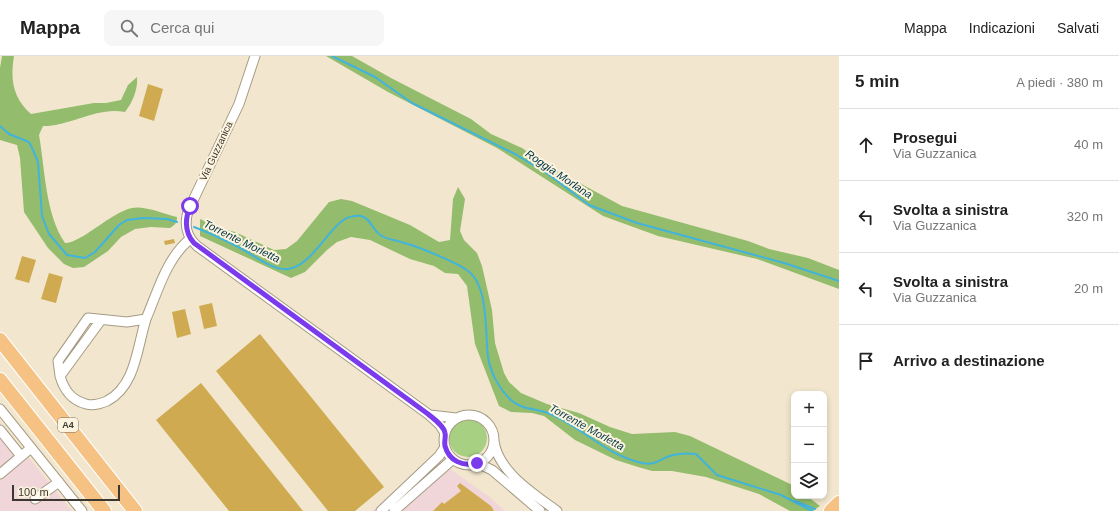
<!DOCTYPE html>
<html lang="it">
<head>
<meta charset="utf-8">
<style>
  :root { --surface:#fff; --page:#f6f6f6; --text:#222; --muted:#767676; --line:#e0e0e0 }
  body { margin:0; font-family:Arial,sans-serif; background:var(--page); color:var(--text) }
  .controls { position:absolute; right:12px; bottom:12px; display:grid; overflow:hidden; border-radius:8px; box-shadow:0 2px 6px #0003 }
  .controls button { width:36px; height:36px; display:grid; place-items:center; padding:0; border:0; border-bottom:1px solid var(--line); background:var(--surface); color:var(--text); font:20px sans-serif }
  .scale { position:absolute; left:12px; bottom:10px; width:108px; box-sizing:border-box; padding-left:4px; border:2px solid #3d382f; border-top:0; font-size:11px; line-height:14px; white-space:nowrap; color:#3d382f; -webkit-text-stroke:3px #fdf4e0; paint-order:stroke }
  .stop { position:absolute; width:12px; height:12px; margin:-9px; border:3px solid #7c3aed; border-radius:50%; background:#fff }
  .stop.end { background:#7c3aed; border-color:#fff; box-shadow:0 1px 4px #0008 }
  .list { margin:0; padding:0; list-style:none }
  h2 { display:flex; justify-content:space-between; align-items:center; height:52px; margin:0; padding:0 16px; font-size:17px }
  h2 small { font-size:13px; font-weight:400; color:var(--muted) }
  .list li { display:grid; grid-template-columns:26px 1fr auto; gap:12px; align-items:center; box-sizing:border-box; height:72px; padding:0 16px; border-top:1px solid var(--line) }
  .list b { display:block; font-size:15px; white-space:nowrap }
  .list p { margin:0; font-size:13px; white-space:nowrap; color:var(--muted) }
  .list em { font-size:13px; font-style:normal; color:var(--muted) }
  .icon { flex:none; width:22px; height:22px; fill:none; stroke:currentColor; stroke-width:2; stroke-linecap:round; stroke-linejoin:round }
  .map { position:relative; flex:none; width:839px; height:455px; overflow:hidden }
  header { display:flex; align-items:center; gap:24px; box-sizing:border-box; height:56px; padding:0 20px; background:var(--surface); border-bottom:1px solid var(--line) }
  header strong { font-size:19px }
  nav { display:flex; gap:22px; margin-inline-start:auto; font-size:14px }
  .search { width:280px; height:36px; background:var(--page); display:flex; align-items:center; gap:10px; box-sizing:border-box; padding:0 14px; border-radius:8px; color:var(--muted); font-size:15px }
  main { display:flex }
  aside { flex:1; background:var(--surface) }
  .map>svg:first-child { display:block }
</style>
</head>
<body>
<header>
<strong>Mappa</strong>
<div class="search"><svg class="icon" aria-label="search" viewBox="0 0 24 24"><circle cx="10" cy="10" r="6"/><path d="M15 15l6 6"/></svg>Cerca qui</div>
<nav><a>Mappa</a><a>Indicazioni</a><a>Salvati</a></nav>
</header>
<main>
<div class="map">
<svg width="839" height="455" viewBox="0 0 839 455">
  <rect width="100%" height="100%" fill="#f2e7ce"/>
  <!-- commercial -->
  <path fill="#f1d6d9" d="M0 366 72 455H0Z
    M432 400 491 442 505 455H372Z"/>
  <!-- green -->
  <path fill="#a8d082" d="M449 382a19 19 0 1 1 38 0a19 19 0 1 1-38 0Z"/>
  <!-- forest -->
  <path fill="#93bc6c" d="M2 0H14C10 24 13 42 31 58L94 47H106L121 44 128 29 137 21C138 33 133 46 125 56 98 50 71 70 43 70L39 79C45 112 45 158 65 187 82 187 111 156 132 152 143 149 165 158 177 161 177 167 175 169 170 172L151 171 135 173 121 181 108 195 84 211 73 212 64 208 48 192 24 156 20 102 17 89 0 84V12Z
    M326 0H352L391 22 471 63 491 78 522 92 550 111 622 150 748 185 769 193 808 202 839 214V233L757 203 658 180 603 160 497 92 388 36Z
    M458 131 465 143 460 175 464 184 477 197 482 210 492 254 495 287 504 317 509 326 521 337 547 348 579 357 610 371 632 378 675 376 690 380 784 425 794 430V440H807L820 450 813 455H790L759 438 706 421 672 415H652L638 411 616 404 575 384 544 360 532 357 511 356 499 350 475 288 467 230 458 218 445 217 434 210 410 203 370 184 351 181 337 186 327 194 305 216 291 222 200 180V163L219 172 235 176 274 194 286 193 297 185 329 146 341 143 352 145 410 169 439 186 450 184 453 143Z"/>
  <g fill="none" stroke-linecap="round" stroke-linejoin="round">
    <!-- stream -->
    <path stroke="#41b4dd" stroke-width="2" d="M332 0 375 21 412 47 515 98 548 118 589 149 637 167 784 207 839 225
      M0 70 9 78 29 86 33 94 38 106 42 160 49 178 67 199 85 202 95 196 119 169 127 164 143 162 167 163 177 166
      M194 171C210 177 225 184 240 192 254 199 272 215 288 213 309 211 326 177 342 165 347 161 355 159 361 160 371 162 373 176 382 180 389 184 396 184 404 187 417 190 458 207 468 215 489 230 485 278 488 301 490 316 500 334 511 344 522 354 535 352 548 357 582 370 603 398 642 407 657 410 660 402 673 399 681 397 688 397 696 398L717 419 781 439 812 455
      M795 445 815 453"/>
  </g>
  <!-- building -->
  <path fill="#cfaa50" d="M148 28 163 33 154 65 139 60Z
    M174 183 175 187 165 189 164 185Z
    M22 200 36 204 29 227 15 223Z
    M49 217 63 221 56 247 41 243Z
    M212 247 217 270 204 273 199 250Z
    M185 253 191 278 177 282 172 256Z
    M260 278 384 431 355 455H328L216 315Z
    M201 327 303 455H229L156 364Z
    M460 427 491 450 494 455H433L442 446 444 448 461 435 457 430Z"/>
  <g fill="none" stroke-linecap="round" stroke-linejoin="round">
    <defs>
      <path id="minor" d="M255 0 239 48 188 155C184 169 186 180 197 190L428 358 440 369 445 377
        M101 264 60 320C64 334 71 344 86 348 93 350 100 348 107 345 136 330 137 291 146 263
        M60 320 58 305 88 262 127 266 146 263C158 235 166 203 190 183
        M0 353 82 455
        M430 359 456 362
        M444 384a25 25 0 1 1 50 0a25 25 0 1 1-50 0Z
        M0 374 21 400
        M494 385C498 416 534 438 557 455
        M477 407 492 414 540 455
        M0 418 31 392
        M35 443 59 426
        M381 455 439 400 445 391
        M394 455 453 403"/>
      <path id="highway" d="M0 284 135 455
        M0 324 104 455
        M831 455 839 447"/>
    </defs>
    <!-- minor casing -->
    <use href="#minor" stroke="#a69b84" stroke-width="11"/>
    <!-- highway casing -->
    <use href="#highway" stroke="#fff" stroke-width="16"/>
    <!-- minor -->
    <use href="#minor" stroke="#fff" stroke-width="9"/>
    <!-- highway -->
    <use href="#highway" stroke="#f6c284" stroke-width="14"/>
  </g>
  <g fill="none" stroke-linecap="round" stroke-linejoin="round">
    <!-- route -->
    <path stroke="#7c3aed" stroke-width="5" d="M190 150C185 163 184 176 194 187L428 358C434 363 444 370 445 377 446 381 444 385 445 390 449 405 463 411 477 407"/>
  </g>
  <g text-anchor="middle" dominant-baseline="central" stroke-width="4" stroke-linejoin="round" paint-order="stroke">
    <!-- shield labels -->
    <rect fill="#fdf4e0" stroke="#777064" stroke-width="1" x="58" y="362" width="20" height="14" rx="3"/>
    <g font-size="9" font-weight="bold" fill="#3d382f">
      <text x="68" y="369">A4</text>
    </g>
    <!-- street labels -->
    <g font-size="10" fill="#3d382f" stroke="#fdf4e0">
      <text transform="translate(216 95) rotate(-65)">Via Guzzanica</text>
    </g>
    <!-- water labels -->
    <g font-size="11" font-style="italic" fill="#003646" stroke="#fdf4e0">
      <text transform="translate(559 118) rotate(34)">Roggia Morlana</text>
      <text transform="translate(242 185) rotate(26)">Torrente Morletta</text>
      <text transform="translate(587 371) rotate(29)">Torrente Morletta</text>
    </g>
  </g>
</svg>
<div class="controls">
<button>+</button>
<button>−</button>
<button><svg class="icon" aria-label="layers" viewBox="0 0 24 24"><path d="M12 4l9 5-9 5-9-5zM3 14l9 5 9-5"/></svg></button>
</div>
<div class="scale">100 m</div>
<div class="stop" style="left:190px;top:150px"></div>
<div class="stop end" style="left:477px;top:407px"></div>
</div>
<aside>
<h2>5 min<small>A piedi · 380 m</small></h2>
<ul class="list">
<li><svg class="icon" aria-label="ahead" viewBox="0 0 24 24"><path d="M12 20V5M6 11l6-6 6 6"/></svg><div><b>Prosegui</b><p>Via Guzzanica</p></div><em>40 m</em></li>
<li><svg class="icon" aria-label="left" viewBox="0 0 24 24"><path d="M17 20v-9H6M10 6l-5 5 5 5"/></svg><div><b>Svolta a sinistra</b><p>Via Guzzanica</p></div><em>320 m</em></li>
<li><svg class="icon" aria-label="left" viewBox="0 0 24 24"><path d="M17 20v-9H6M10 6l-5 5 5 5"/></svg><div><b>Svolta a sinistra</b><p>Via Guzzanica</p></div><em>20 m</em></li>
<li><svg class="icon" aria-label="arrive" viewBox="0 0 24 24"><path d="M6 21V4h12l-3 4 3 4H6"/></svg><div><b>Arrivo a destinazione</b></div></li>
</ul>
</aside>
</main>
</body>
</html>
